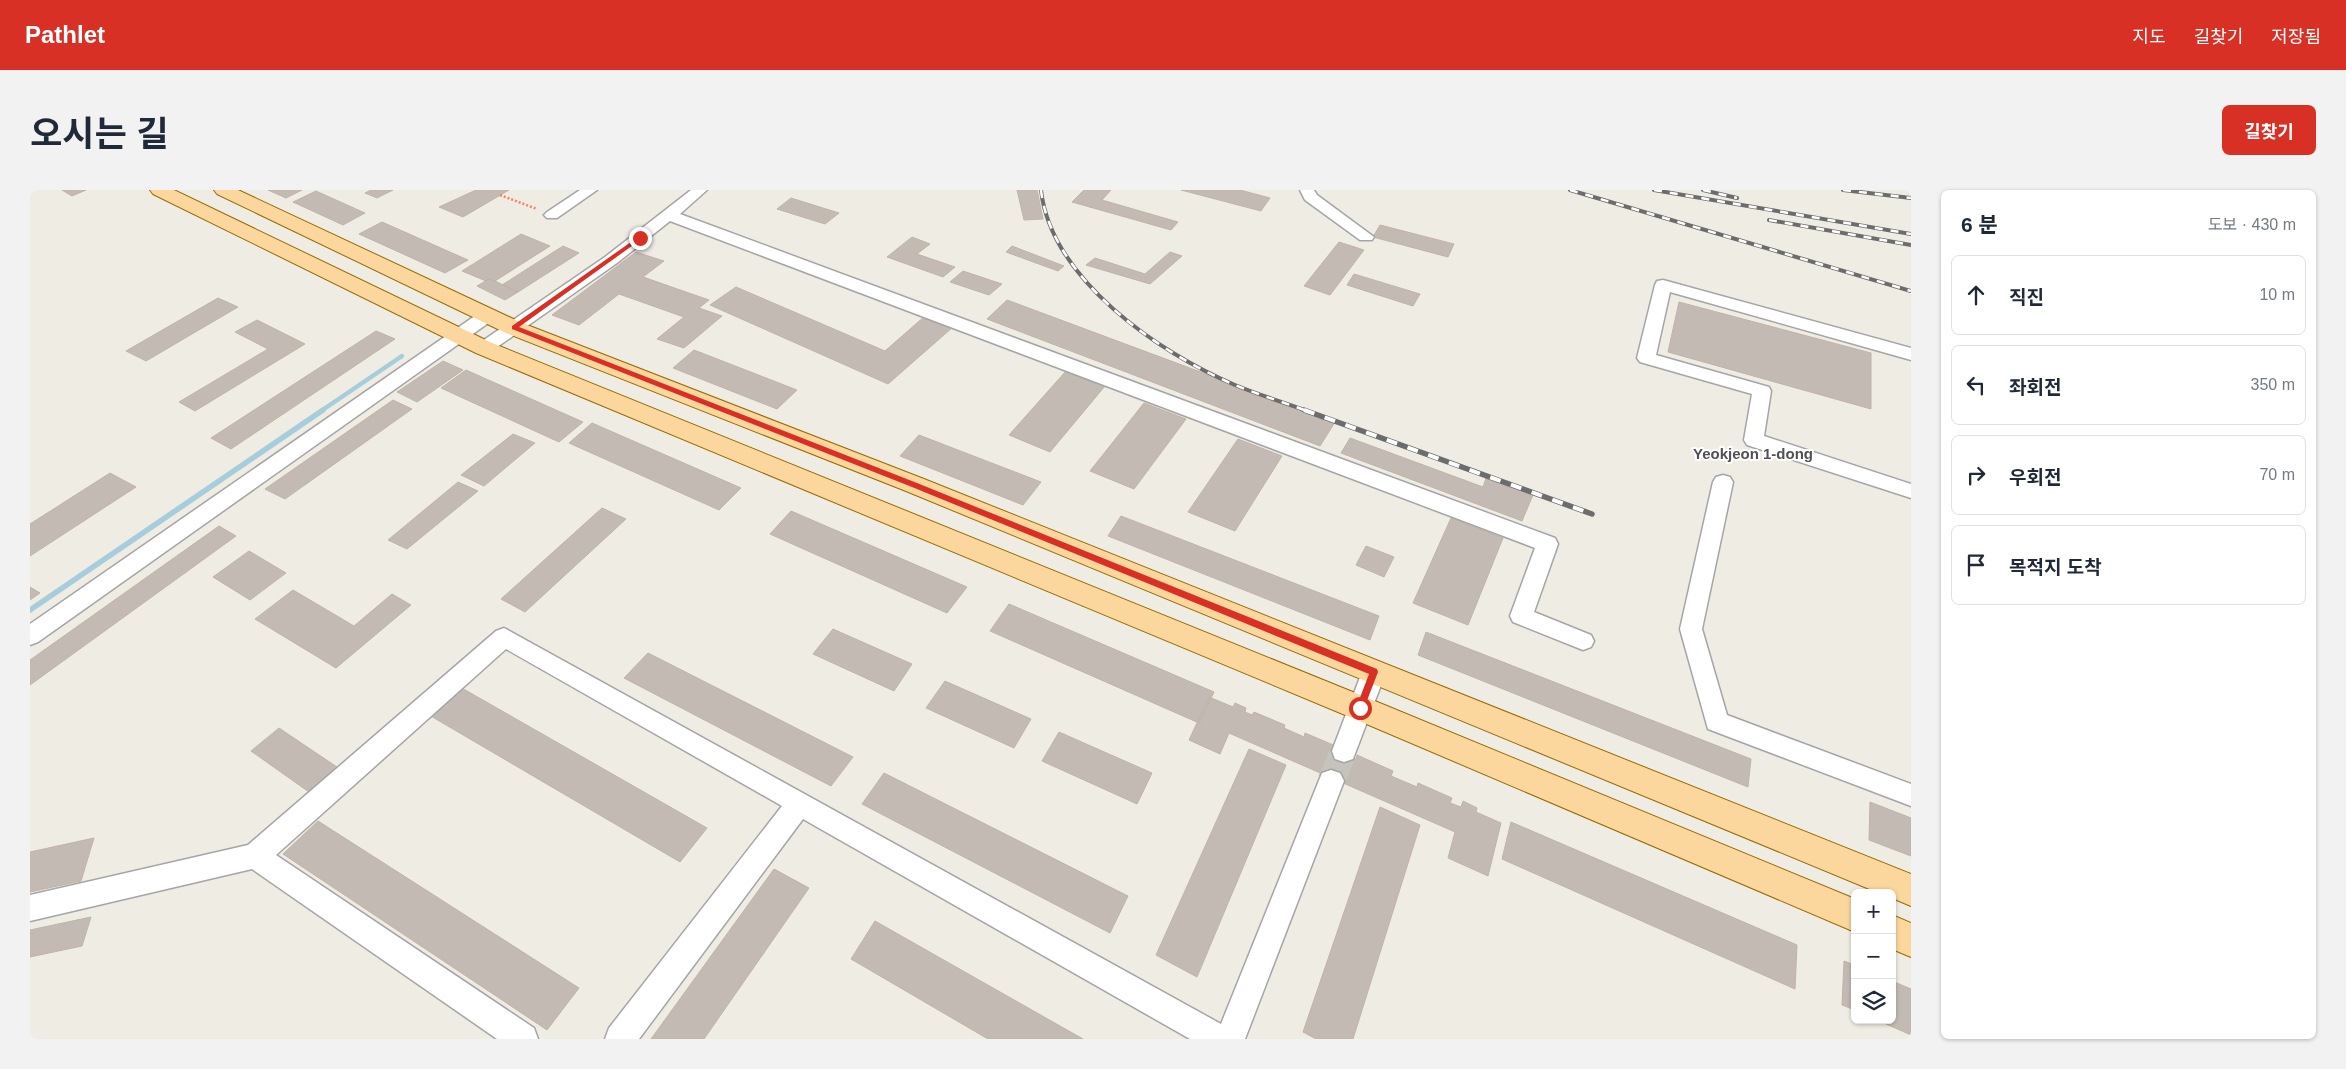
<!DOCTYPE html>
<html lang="ko">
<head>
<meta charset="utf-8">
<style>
  :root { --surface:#fff; --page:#f2f2f3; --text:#1f2937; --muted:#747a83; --line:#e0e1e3; --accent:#d93025 }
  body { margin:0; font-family:Helvetica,"Noto Sans KR",sans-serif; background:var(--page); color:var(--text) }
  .controls { position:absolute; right:15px; bottom:15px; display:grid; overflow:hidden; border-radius:8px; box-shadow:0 1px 4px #0004 }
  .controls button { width:45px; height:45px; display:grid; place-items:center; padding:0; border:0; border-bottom:1px solid var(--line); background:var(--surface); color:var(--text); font:25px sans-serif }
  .stop { position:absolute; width:15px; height:15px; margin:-11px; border:4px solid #d93025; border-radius:50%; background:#fff }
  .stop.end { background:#d93025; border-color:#fff; box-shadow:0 1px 5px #0008 }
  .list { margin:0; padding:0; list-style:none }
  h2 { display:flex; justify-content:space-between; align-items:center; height:65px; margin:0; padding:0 20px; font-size:21px }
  h2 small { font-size:16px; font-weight:400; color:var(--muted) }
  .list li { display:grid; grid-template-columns:32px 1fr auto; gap:15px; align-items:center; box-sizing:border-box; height:80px; margin:0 10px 10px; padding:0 10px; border:1px solid var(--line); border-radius:8px }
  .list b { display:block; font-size:19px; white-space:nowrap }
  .list em { font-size:16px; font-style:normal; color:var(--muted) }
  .icon { flex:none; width:28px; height:28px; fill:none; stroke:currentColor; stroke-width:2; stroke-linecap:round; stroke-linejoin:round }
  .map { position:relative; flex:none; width:1881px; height:849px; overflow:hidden; border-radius:8px }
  header { display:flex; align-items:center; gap:30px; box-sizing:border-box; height:70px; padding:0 25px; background:var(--accent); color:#fff }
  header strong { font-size:24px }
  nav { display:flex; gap:28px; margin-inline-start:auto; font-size:18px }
  .intro { display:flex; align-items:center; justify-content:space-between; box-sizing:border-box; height:120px; padding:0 30px }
  h1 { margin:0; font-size:35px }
  .button { padding:12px 22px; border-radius:8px; background:var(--accent); color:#fff; font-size:18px; font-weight:700 }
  main { display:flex; gap:30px; padding:0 30px }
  aside { flex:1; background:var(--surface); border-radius:8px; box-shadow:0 1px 4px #0004 }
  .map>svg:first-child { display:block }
</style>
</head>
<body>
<header>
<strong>Pathlet</strong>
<nav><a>지도</a><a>길찾기</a><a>저장됨</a></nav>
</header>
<div class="intro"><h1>오시는 길</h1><a class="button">길찾기</a></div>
<main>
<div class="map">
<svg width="1881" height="849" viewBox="0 0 1881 849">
  <rect width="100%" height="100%" fill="#efece4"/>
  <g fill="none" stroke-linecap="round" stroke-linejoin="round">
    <!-- stream-far1 -->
    <path stroke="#a5cddc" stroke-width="4.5" d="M291 221 372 166"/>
    <!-- stream -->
    <path stroke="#a5cddc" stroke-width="5.5" d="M0 420 293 220"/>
  </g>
  <!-- building -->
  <path fill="#c3bbb3" stroke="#c0b3a6" d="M32 0H56L42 6Z
    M238 0H272L256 8Z
    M341 0H363L347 8 335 3Z
    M446 0H479L433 27 409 17Z
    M987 0H1007L1013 29 994 30Z
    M1054 0H1081L1072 10 1148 32 1141 40 1042 12Z
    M1151 0H1210L1240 8 1231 21Z
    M286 1 335 23 313 35 263 12Z
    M761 8 809 23 795 34 747 19Z
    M352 32 438 70 415 83 329 44Z
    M1350 35 1424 54 1418 67 1343 47Z
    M491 44 520 56 465 91 459 89 456 91 432 81Z
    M882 47 900 54 887 64 925 77 913 87 857 67Z
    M1309 52 1334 60 1300 105 1274 96Z
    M533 56 549 63 488 102 472 95Z
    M982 56 1034 76 1028 81 976 62Z
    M606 62 634 71 613 87 679 110 669 118 692 126 654 158 627 149 654 127 589 104 549 135 522 125Z
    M1140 62 1152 66 1120 94 1056 75 1065 68 1115 84Z
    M933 81 972 94 959 105 920 92Z
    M1324 84 1390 104 1383 116 1317 95Z
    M459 89 465 91 488 102 475 110 447 96Z
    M706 97 855 161 895 126 923 137 858 194 680 115Z
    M188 108 208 117 116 171 96 161Z
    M977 110 1305 232 1290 256 957 129Z
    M1649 112 1841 163V219L1638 162Z
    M227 130 275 154 165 221 149 212 238 159 205 142Z
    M346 141 365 149 201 259 181 248Z
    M664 160 767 200 747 219 643 178Z
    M413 171 433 180 387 212 367 202Z
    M436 180 553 232 529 252 411 198Z
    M1036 181 1075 196 1020 262 979 245Z
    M363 210 382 219 255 309 235 299Z
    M1114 213 1156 229 1104 299 1060 281Z
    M562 233 711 298 689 320 539 253Z
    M483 244 505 253 454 296 431 285Z
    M889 245 1011 292 993 315 870 266Z
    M1320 248 1453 297 1456 288 1503 305 1492 331 1311 263Z
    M1208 249 1252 266 1205 341 1158 322Z
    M80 283 106 297 0 366V334Z
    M428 292 448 301 377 359 358 350Z
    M572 318 596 329 495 422 471 409Z
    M761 321 937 397 917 423 740 344Z
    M1091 326 1349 426 1340 450 1078 346Z
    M1421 328 1473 348 1438 435 1383 413Z
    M189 336 206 346 0 495V470Z
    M1336 356 1364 367 1354 387 1326 375Z
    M219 361 256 383 220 410 183 387Z
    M0 397 10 403 0 410Z
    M263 400 324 436 362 404 381 415 306 478 225 429Z
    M979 414 1184 502 1169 533 960 441Z
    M803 439 882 474 864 501 783 464Z
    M1396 442 1721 569 1718 597 1388 465Z
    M618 463 823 567 801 596 594 488Z
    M915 491 1001 529 984 558 896 518Z
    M430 497 677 638 650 672 399 525Z
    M1179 507 1203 517 1205 513 1216 518 1215 522 1222 525 1224 522 1255 535 1254 538 1274 547 1275 543 1308 557 1306 561 1326 569 1327 565 1363 581 1361 586 1387 597 1388 593 1422 608 1420 613 1431 617 1433 611 1447 618 1446 622 1471 633 1458 686 1418 668 1425 642 1199 543 1190 564 1159 550Z
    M249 538 307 577 279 602 221 561Z
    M1029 542 1122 583 1107 614 1012 571Z
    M1219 559 1256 575 1167 787 1126 765Z
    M854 583 1098 706 1080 743 832 614Z
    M1840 612 1881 628V666L1839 650Z
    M1350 617 1390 635 1323 849H1286L1273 842Z
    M288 631 549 798 517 840 253 664Z
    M1481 632 1767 755 1765 799 1472 669Z
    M64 648 51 691 0 702V662Z
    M744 679 779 698 674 849H621Z
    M61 727 52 756 0 767V740Z
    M845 731 1053 849H958L821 769Z
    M1814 771 1825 775V820L1812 815Z
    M1862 791 1881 799V845L1847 830H1862Z"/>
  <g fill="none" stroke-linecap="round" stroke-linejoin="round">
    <!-- minor-tunnel -->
    <path stroke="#c5c3bc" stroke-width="27" stroke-dasharray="27 13" stroke-linecap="butt" d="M1301 591 1314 561"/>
    <defs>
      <path id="minor" d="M550 0H567L527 28H517L514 25 517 22Z
        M661 0H677L650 24 1525 348 1528 354 1504 422 1561 445 1564 451 1561 457 1553 460 1483 432 1480 426 1505 358 640 31 587 73 460 162H448L445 158 448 154 575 67Z
        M1270 0H1284L1287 5 1344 47 1342 50H1330L1275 10Z
        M1633 90 1881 158V170L1640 102 1626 165 1739 197 1741 201 1734 246 1881 294V308L1717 255 1714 250 1722 204 1610 172 1607 168 1625 95 1627 91Z
        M458 120 464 121 467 125 464 129 8 452 0 455V434L452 121Z
        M1693 285 1700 287 1703 292 1672 439 1697 525 1881 594V616L1678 539 1650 439 1683 292 1686 287Z
        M474 438 1191 834 1292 583 1301 580 1310 583 1314 591 1215 849H1160L773 629 609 849H575L579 838 752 616 476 459 246 665 504 838 508 849H467L222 679 0 731V705L218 655 466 441Z
        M1344 472 1352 475 1356 482 1326 561 1323 569 1314 572 1305 569 1302 561 1332 482 1336 475Z"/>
      <path id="major" d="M120 0H144L462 153 1340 509 1825 709V742L1320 527 446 163 123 4Z
        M184 0H208L492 133 894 289 1881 684V716L1862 708V703H1849L876 301 476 143 187 4Z
        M1862 725 1881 733V767L1862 759Z"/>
    </defs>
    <!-- minor casing -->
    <use href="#minor" stroke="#a5a5a5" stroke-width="3"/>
    <!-- major casing -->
    <use href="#major" stroke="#966b02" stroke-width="2"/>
    <!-- path -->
    <path stroke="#f87f6b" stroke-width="2.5" stroke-dasharray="2 2" stroke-linecap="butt" d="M470 5 507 19"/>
    <!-- minor -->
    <use href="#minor" fill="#fff" fill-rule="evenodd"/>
    <!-- major -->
    <use href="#major" fill="#fbd69d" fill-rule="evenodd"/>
    <defs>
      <path id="rail-far1" d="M1011 0C1021 89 1129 163 1205 195 1229 205 1253 212 1277 221
        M1540 0 1881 101
        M1624 0 1881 44
        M1673 0 1707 8
        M1813 0 1881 8
        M1739 30 1881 55"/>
      <path id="rail" d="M1274 220 1562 324"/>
    </defs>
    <!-- rail-far1 casing -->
    <use href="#rail-far1" stroke="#6c6c6c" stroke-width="4"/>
    <!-- rail casing -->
    <use href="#rail" stroke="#6c6c6c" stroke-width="5.5"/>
    <!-- rail-far1 -->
    <use href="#rail-far1" stroke="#fff" stroke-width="2.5" stroke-dasharray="8" stroke-linecap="butt"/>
    <!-- rail -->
    <use href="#rail" stroke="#fff" stroke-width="4" stroke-dasharray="11" stroke-linecap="butt"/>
  </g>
  <!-- route -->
  <path fill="#d93025" d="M608 47 613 48 489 137 887 293 1347 479 1348 482 1333 521H1327L1326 518 1339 484 882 297 482 139V136Z"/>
  <g text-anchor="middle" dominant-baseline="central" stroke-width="4" stroke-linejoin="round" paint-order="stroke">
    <!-- neighbourhood labels -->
    <g font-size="15" font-weight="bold" fill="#515151" stroke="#fff">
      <text x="1723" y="263">Yeokjeon 1-dong</text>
    </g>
  </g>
</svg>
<div class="controls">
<button>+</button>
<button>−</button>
<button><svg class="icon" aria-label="layers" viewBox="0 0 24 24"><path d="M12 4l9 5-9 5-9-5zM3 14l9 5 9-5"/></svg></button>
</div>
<div class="stop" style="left:1330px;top:518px"></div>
<div class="stop end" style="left:610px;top:48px"></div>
</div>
<aside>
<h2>6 분<small>도보 · 430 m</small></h2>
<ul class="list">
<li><svg class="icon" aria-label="ahead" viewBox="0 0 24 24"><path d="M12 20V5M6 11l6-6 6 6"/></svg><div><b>직진</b></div><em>10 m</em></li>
<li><svg class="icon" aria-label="left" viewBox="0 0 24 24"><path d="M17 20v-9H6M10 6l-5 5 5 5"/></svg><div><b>좌회전</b></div><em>350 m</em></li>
<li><svg class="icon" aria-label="right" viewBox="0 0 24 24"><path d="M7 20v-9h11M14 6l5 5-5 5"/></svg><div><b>우회전</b></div><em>70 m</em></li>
<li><svg class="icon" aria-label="arrive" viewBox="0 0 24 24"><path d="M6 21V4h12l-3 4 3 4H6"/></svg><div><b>목적지 도착</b></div></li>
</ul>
</aside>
</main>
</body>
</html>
